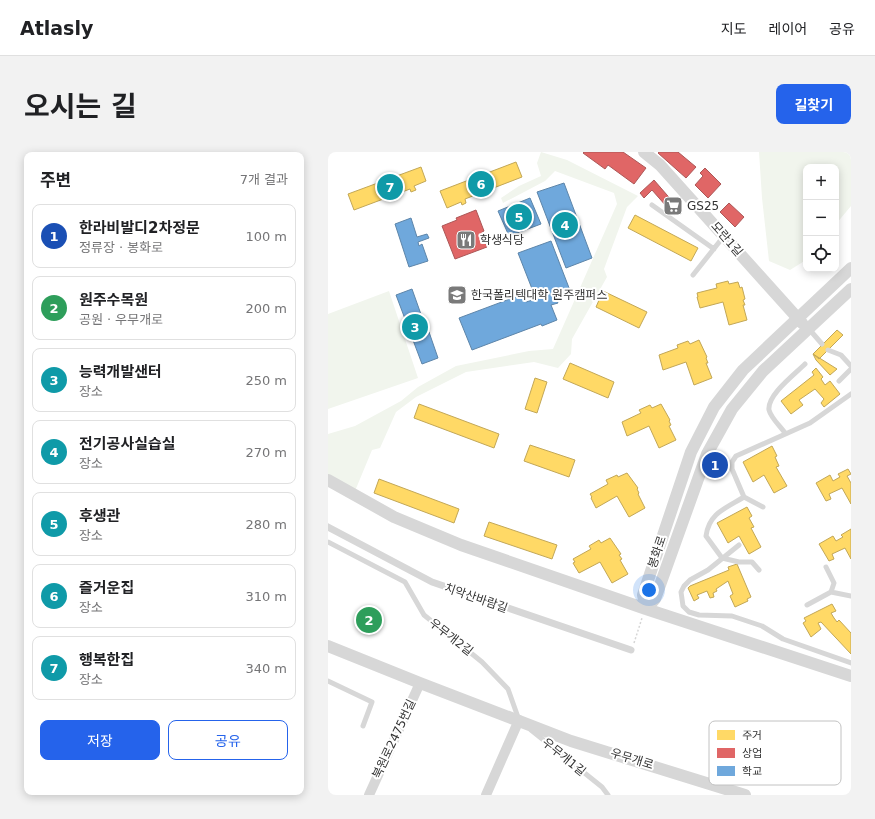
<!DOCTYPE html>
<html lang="ko">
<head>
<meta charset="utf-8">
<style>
  :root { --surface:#fff; --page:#f2f2f2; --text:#202124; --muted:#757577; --line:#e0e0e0; --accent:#2563eb }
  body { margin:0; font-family:"DejaVu Sans","Noto Sans KR",sans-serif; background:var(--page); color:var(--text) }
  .controls { position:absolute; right:12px; top:12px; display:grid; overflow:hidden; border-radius:8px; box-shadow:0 2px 10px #0003 }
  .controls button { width:36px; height:36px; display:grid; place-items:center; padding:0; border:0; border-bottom:1px solid var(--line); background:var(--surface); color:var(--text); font:20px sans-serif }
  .you { position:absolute; left:321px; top:438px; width:14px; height:14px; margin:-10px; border:3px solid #fff; border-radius:50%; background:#1a73e8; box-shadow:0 0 0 6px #1a73e833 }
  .badge { display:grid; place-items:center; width:26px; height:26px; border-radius:50%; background:var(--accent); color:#fff; font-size:13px; font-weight:700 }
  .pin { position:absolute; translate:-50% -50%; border:2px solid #fff; box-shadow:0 1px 4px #0006 }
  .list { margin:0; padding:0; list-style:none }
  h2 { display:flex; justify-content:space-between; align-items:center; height:52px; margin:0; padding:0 16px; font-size:17px }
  h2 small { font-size:13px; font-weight:400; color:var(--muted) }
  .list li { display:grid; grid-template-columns:26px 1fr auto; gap:12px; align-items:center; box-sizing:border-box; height:64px; margin:0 8px 8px; padding:0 8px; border:1px solid var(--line); border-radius:8px }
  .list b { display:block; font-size:15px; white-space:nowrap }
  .list p { margin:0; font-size:13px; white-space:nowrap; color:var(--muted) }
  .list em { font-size:13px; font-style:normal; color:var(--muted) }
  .actions { display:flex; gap:8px; padding:12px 16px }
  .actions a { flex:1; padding:9px 0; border:1px solid var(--accent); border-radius:8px; text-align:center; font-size:14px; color:var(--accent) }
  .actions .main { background:var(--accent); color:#fff }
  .icon { flex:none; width:22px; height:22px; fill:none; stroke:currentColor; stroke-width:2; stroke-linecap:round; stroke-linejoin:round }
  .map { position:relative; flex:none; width:523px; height:643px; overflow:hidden; border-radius:8px }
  header { display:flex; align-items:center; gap:24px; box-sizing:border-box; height:56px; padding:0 20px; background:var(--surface); border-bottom:1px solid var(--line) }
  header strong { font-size:19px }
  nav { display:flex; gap:22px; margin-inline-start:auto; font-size:14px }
  .intro { display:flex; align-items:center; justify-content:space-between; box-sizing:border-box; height:96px; padding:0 24px }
  h1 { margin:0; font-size:28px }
  .button { padding:10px 18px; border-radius:8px; background:var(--accent); color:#fff; font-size:14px; font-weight:700 }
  main { display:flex; gap:24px; padding:0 24px }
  aside { flex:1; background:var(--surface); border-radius:8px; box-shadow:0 2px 10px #0003 }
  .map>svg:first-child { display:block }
</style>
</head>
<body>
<header>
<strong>Atlasly</strong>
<nav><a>지도</a><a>레이어</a><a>공유</a></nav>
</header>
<div class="intro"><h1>오시는 길</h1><a class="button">길찾기</a></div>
<main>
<aside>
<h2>주변<small>7개 결과</small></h2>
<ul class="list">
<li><span class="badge" style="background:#1a4fb4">1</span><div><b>한라비발디2차정문</b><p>정류장 · 봉화로</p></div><em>100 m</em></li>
<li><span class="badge" style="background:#2e9e5b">2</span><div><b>원주수목원</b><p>공원 · 우무개로</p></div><em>200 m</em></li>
<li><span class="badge" style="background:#0f9aa8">3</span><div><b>능력개발샌터</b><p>장소</p></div><em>250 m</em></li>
<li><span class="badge" style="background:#0f9aa8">4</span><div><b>전기공사실습실</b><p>장소</p></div><em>270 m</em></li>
<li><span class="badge" style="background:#0f9aa8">5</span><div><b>후생관</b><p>장소</p></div><em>280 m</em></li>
<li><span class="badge" style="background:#0f9aa8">6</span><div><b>즐거운집</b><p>장소</p></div><em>310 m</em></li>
<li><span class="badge" style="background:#0f9aa8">7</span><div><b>행복한집</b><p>장소</p></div><em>340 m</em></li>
</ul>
<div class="actions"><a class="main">저장</a><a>공유</a></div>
</aside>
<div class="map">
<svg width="523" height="643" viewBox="0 0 523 643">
  <rect width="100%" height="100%" fill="#fff"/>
  <!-- green -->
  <path fill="#f1f5ed" d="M213 0 239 8 310 44 299 55 276 117 279 125 244 187 243 202 230 216 206 210 138 220 88 245 68 260 52 296 44 298 27 339 0 323V282L27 274 73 249 90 235 128 214 201 199 225 197 289 52 286 41 227 19 217 29 175 51 173 46 191 34 213 24 209 11Z
    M431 0H523V54L508 72V15H478V108L462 118 441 109 434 46Z
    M61 139 90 226 0 257V162Z"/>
  <!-- homes -->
  <path fill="#ffd966" stroke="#c2a757" d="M188 10 194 25 137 47 138 51 134 53 133 50 119 56 112 39Z
    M93 15 98 29 86 34 88 38 83 40 82 37 26 58 20 42Z
    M307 63 370 96 363 109 300 76Z
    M400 129 401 132 410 130 412 136 414 135 417 147 415 148 417 153H415L419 168 401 173 395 150 372 156 369 145H370L369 141 389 136 388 132Z
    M275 139 319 160 311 176 268 155Z
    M509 178 515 183 491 207 485 202Z
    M371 188 379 205 378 206 380 211H378L384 226 366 233 358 210 335 218 331 203 350 196 349 193 360 189 362 192Z
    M485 202 509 217 502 223 488 208Z
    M242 211 286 230 280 246 235 227Z
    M488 216 495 225 493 227 497 233 502 229 512 242 496 255 493 251 496 247 487 237 471 248 475 253 463 262 453 249 486 223 484 220Z
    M207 226 219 230 209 261 197 257Z
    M91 252 171 282 166 296 86 266Z
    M333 252 342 268 341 269 343 273 341 274 348 288 331 296 321 274 299 284 294 270 313 261 311 258 322 253 324 256Z
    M202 293 247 308 241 325 196 309Z
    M444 294 449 304 447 305 451 314 448 315 459 334 446 341 436 323 425 330 415 310Z
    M520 317 523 322 519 324 523 331V352L514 336 501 342 503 347 498 349 488 331 502 323 505 329 512 325 510 322Z
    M299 321 310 336 309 337 311 341 310 342 317 356 301 365 289 344 268 356 263 346 264 345 262 342 280 332 278 328 289 323 290 325Z
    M51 327 131 357 126 371 46 341Z
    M419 355 424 364 421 366 426 375 423 376 433 395 421 402 411 384 400 391 389 371Z
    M161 370 229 393 224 407 156 384Z
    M523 377V407L517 396 504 402 506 407 501 409 491 392 505 384 508 389 515 385 513 383Z
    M282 386 293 402 291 403 294 407 292 408 300 422 284 431 272 410 251 421 245 411 247 410 245 407 263 397 261 394 271 388 273 391Z
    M409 412 423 445 419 447 420 449 407 455 402 444 405 442 400 429 388 437 389 439 385 441 386 445 382 446 379 439 369 443 371 446 366 449 360 436 362 434 401 418 400 415Z
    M504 452 508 459 503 461 506 466 509 470 511 468 523 481V502L493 470 490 471 493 477 483 485 475 471 478 469 476 466Z"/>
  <!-- shops -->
  <path fill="#e06666" stroke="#ac5757" d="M256 0H295L318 16 306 32 280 13 277 17 255 1Z
    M331 0H350L368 15 358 26 330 1Z
    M377 16 393 32 380 46 367 33 375 24 372 21Z
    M326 28 352 58 346 63 324 38 316 46 312 41Z
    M401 51 416 65 407 75 392 60Z
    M148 58 156 79 154 80 159 95 127 107 114 74 129 68 128 66Z"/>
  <!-- schools -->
  <path fill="#6fa8dc" stroke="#5d85a9" d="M236 31 264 106 238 116 209 40Z
    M202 46 213 72 181 84 170 59Z
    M83 66 89 85 99 82 101 86 90 90 91 94 94 92 100 109 81 115 67 72Z
    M223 89 243 141 228 147 230 151 223 153 229 168 214 174 213 172 144 198 131 166 195 142 198 150 208 147 190 101Z
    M84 137 95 168 91 169 96 182 101 180 110 206 94 212 68 143Z"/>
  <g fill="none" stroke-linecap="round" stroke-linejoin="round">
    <!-- path -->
    <path stroke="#d6d6d6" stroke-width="1.5" stroke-dasharray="2 2" stroke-linecap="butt" d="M306 491 314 466"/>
    <!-- service -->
    <path stroke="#d7d7d7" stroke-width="5" d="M324 53 386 97
      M365 123 396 84
      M481 177 494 192
      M500 198 513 203 523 214
      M511 229 523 217
      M457 281C452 274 443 266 441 258 439 243 467 222 477 212
      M416 345 435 355
      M0 390 77 430 96 463 154 510 180 537 191 568
      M411 393 380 418 362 428 356 434 353 440 355 454 361 460 371 463 404 464 434 474 455 487 523 511
      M498 415 506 431 503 440
      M431 418 424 410H411L394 406 378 384C381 361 398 356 416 345L404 317V310L408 304 482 271 523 242
      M479 453 503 440 523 444
      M0 529 44 550 35 574
      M203 578 274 635 280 643"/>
    <!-- pedestrian -->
    <path stroke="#d7d7d7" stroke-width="7" d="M0 375 104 430 303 498"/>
    <!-- minor -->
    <path stroke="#d7d7d7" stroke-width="10" d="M41 643 92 531
      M158 643 191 568"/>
    <!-- tertiary -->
    <path stroke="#d7d7d7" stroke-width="12" d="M316 0 332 13 474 171
      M0 328 66 365 133 393 318 457 523 524
      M318 457 315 443 363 300 386 255 415 218 523 116
      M318 457 327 447 379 302 404 257 435 219 523 137
      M0 494 92 531 243 589 417 643"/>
  </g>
  <!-- icons -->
  <defs>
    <symbol id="supermarket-square" viewBox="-11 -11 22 22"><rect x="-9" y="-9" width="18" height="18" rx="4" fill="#7a7a7a" stroke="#fff"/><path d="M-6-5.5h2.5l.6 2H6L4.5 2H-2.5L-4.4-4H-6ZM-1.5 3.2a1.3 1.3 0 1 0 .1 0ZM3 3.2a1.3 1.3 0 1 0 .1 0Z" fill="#fff"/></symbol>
    <symbol id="restaurant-square" viewBox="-11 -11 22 22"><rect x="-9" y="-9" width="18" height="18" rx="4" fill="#7a7a7a" stroke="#fff"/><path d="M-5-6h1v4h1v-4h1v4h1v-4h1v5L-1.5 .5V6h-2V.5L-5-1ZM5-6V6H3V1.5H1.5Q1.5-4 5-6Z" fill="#fff"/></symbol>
    <symbol id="university-square" viewBox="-11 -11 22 22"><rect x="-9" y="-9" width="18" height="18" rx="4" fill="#7a7a7a" stroke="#fff"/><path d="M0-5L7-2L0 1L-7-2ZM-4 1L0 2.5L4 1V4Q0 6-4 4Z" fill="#fff"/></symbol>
  </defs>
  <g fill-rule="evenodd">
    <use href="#supermarket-square" x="334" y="43" width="22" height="22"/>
    <use href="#restaurant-square" x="127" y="77" width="22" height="22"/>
    <use href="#university-square" x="118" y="132" width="22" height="22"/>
  </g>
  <g text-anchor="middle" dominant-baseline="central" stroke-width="4" stroke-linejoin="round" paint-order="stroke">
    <!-- poi labels -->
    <g font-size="12" fill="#333" stroke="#fff" text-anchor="start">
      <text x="359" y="54">GS25</text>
      <text x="152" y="88">학생식당</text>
      <text x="143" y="143">한국폴리텍대학 원주캠퍼스</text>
    </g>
    <!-- street labels -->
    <g font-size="12" fill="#333" stroke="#fff">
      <text transform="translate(399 87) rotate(49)">모란1길</text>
      <text transform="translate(329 400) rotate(-71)">봉화로</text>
      <text transform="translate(148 446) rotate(19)">치악산바람길</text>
      <text transform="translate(123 485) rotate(38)">우무개2길</text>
      <text transform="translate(66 587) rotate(-65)">북원로2475번길</text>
      <text transform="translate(236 605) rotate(39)">우무개1길</text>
      <text transform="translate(304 607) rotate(17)">우무개로</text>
    </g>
  </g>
  <!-- legend -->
  <rect x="381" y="569" width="132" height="64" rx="6" fill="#fff" stroke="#c2c2c2" stroke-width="1"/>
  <rect x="389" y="578" width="18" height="10" fill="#ffd966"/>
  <rect x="389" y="596" width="18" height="10" fill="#e06666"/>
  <rect x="389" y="614" width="18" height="10" fill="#6fa8dc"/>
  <g font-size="11" fill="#333">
    <text x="414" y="587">주거</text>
    <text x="414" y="605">상업</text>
    <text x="414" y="623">학교</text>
  </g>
</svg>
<div class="controls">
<button>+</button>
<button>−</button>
<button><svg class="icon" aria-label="locate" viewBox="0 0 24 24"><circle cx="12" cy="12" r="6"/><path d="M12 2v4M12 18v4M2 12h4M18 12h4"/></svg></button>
</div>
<div class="you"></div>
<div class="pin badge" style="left:387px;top:313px;background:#1a4fb4">1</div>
<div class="pin badge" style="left:41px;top:468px;background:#2e9e5b">2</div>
<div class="pin badge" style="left:87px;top:175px;background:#0f9aa8">3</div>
<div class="pin badge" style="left:237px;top:73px;background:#0f9aa8">4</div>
<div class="pin badge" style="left:191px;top:65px;background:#0f9aa8">5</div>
<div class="pin badge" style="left:153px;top:32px;background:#0f9aa8">6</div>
<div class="pin badge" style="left:62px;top:35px;background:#0f9aa8">7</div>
</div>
</main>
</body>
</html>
